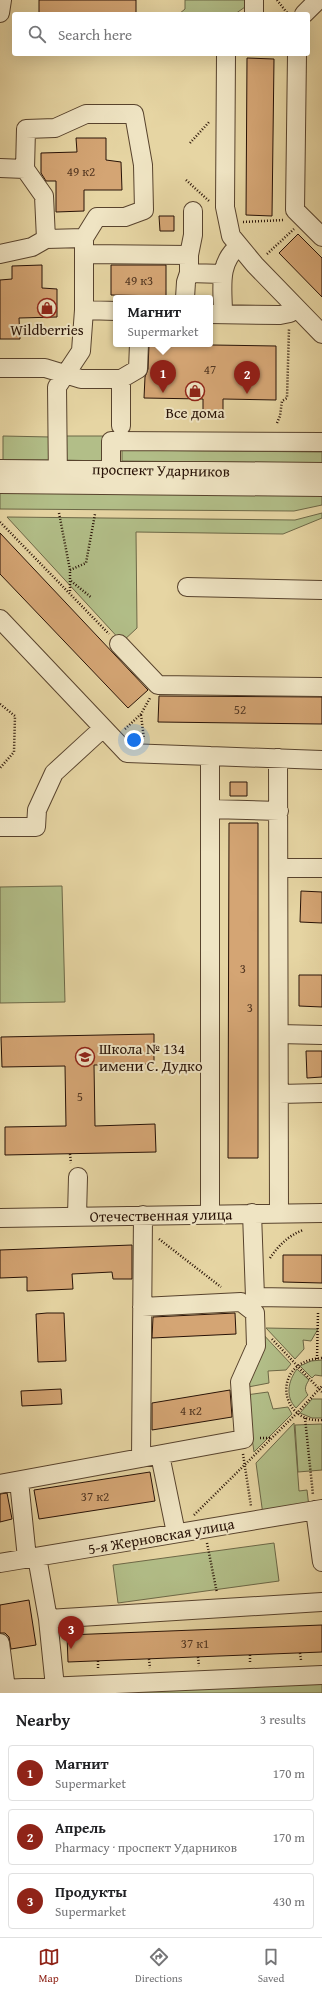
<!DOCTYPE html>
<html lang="en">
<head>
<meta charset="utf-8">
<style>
  :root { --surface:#fff; --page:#f2f2f2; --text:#202124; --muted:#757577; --line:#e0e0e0; --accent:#8f2418 }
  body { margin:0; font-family:"Gentium Book Plus",serif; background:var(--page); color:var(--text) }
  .you { position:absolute; left:134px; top:740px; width:14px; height:14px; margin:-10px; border:3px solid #fff; border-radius:50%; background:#1a73e8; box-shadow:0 0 0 6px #1a73e833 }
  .badge { display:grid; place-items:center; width:26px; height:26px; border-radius:50%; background:var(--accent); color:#fff; font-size:13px; font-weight:700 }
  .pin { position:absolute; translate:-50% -33px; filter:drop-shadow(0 1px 2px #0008) }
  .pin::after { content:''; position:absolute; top:21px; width:14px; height:12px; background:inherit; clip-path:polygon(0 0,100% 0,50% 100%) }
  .popup { position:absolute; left:113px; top:295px; width:100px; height:52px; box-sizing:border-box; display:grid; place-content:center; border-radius:4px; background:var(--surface); filter:drop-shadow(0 1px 3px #0005); font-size:13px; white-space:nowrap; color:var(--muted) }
  .popup b { font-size:15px; color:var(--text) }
  .popup::after { content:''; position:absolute; left:50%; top:100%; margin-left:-8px; border:8px solid transparent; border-top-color:var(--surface) }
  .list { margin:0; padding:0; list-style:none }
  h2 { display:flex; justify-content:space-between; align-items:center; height:52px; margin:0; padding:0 16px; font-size:17px }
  h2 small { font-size:13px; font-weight:400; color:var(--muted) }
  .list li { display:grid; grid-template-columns:26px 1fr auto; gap:12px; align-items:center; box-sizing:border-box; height:56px; margin:0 8px 8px; padding:0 8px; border:1px solid var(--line); border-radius:4px }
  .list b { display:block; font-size:15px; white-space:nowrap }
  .list p { margin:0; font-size:13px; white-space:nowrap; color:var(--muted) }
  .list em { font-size:13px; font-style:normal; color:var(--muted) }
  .icon { flex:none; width:22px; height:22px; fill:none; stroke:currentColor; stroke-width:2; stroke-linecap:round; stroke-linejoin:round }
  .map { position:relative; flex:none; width:322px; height:1693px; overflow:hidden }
  .search { position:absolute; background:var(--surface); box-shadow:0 4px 16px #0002; left:12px; right:12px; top:12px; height:44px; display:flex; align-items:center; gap:10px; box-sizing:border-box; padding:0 14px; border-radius:4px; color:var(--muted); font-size:15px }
  .sheet { height:244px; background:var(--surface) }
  nav { display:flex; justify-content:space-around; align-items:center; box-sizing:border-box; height:56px; border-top:1px solid var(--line); background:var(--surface); font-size:11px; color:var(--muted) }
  nav a { display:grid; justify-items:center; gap:2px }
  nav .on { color:var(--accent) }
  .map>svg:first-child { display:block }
</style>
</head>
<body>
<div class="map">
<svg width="322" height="1693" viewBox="0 0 322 1693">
  <rect width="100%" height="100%" fill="#e6d5a3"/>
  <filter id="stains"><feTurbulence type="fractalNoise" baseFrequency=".005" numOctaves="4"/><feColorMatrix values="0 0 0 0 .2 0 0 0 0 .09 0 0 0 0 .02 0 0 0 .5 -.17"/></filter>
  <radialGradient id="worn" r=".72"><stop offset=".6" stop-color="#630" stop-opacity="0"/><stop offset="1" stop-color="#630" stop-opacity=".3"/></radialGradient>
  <!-- green -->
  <path fill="#b2be88" stroke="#6d6847" d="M185 0H248L245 7 235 14H179L185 9Z
    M3 436 51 437V460H3Z
    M64 436H103L102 461 64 460Z
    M122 450 322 452V463L122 461Z
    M0 490 322 493V505L294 511 0 509Z
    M322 513V518L283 534 136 532 137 628 122 642 7 517 295 520Z
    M62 886 65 1002 0 1003V887Z
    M266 1328 318 1329 311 1341 303 1340 304 1349 295 1359Z
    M260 1331 291 1364 286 1370 268 1371 269 1383 243 1388Z
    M322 1360V1376L315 1375 312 1378 300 1366 311 1361Z
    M297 1369 309 1380C305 1386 304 1390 308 1395L296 1408C285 1397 288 1381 297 1369Z
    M268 1392 273 1409 288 1407 292 1414 254 1452 246 1395Z
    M312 1399H322V1418H312L300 1413Z
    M294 1423 299 1491 307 1490 309 1507 263 1515 256 1463Z
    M322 1424V1470L298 1472 295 1425Z
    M274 1543 279 1581 118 1603 113 1565Z
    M322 1684V1693H100Z"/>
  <!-- building -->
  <path fill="#d4a574" stroke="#281206" d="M39 0H136V14H39Z
    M247 58 274 59 272 216 246 215Z
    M76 138H106V160L121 162 122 190H84V211L56 212V181H46L41 173V153L77 152Z
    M159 216H174V231H160Z
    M298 234 322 258V297L279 253Z
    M42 265V288L57 289V317L19 318 20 339H0V280L12 279V266Z
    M111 265H166V296L111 295Z
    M149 344 276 346V400L223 399V414H203V399L144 398 145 377 148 369Z
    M0 533 148 690 128 708 0 574Z
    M159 696 322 697V724L158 722Z
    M230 782H247V796H230Z
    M229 823H258V1158H228Z
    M301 891 322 892V923L300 922Z
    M299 975H322V1007L299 1006Z
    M154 1034V1064L94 1065 95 1126 155 1124 156 1152 5 1155V1127L66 1126 65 1066 2 1067 1 1037Z
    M306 1051H322V1077L307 1078Z
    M132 1245V1279H113L112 1272 72 1274 73 1289 27 1291V1277L0 1278V1250Z
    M283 1255H322V1283L283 1282Z
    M47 1313H64L66 1361 38 1362 36 1314Z
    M235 1313 236 1334 152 1338 153 1317Z
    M61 1389 62 1404 22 1406 21 1391Z
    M230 1390 232 1417 152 1430V1403Z
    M150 1472 155 1501 39 1519 34 1490Z
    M7 1493 12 1519 0 1522V1494Z
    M29 1600 36 1645 11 1649 9 1637 5 1633H0V1605Z
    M322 1625V1652L68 1662 67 1635Z"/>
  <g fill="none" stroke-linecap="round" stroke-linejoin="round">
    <defs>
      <path id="minor" d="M0 13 2 0
        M254 14V0
        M304 14 318 0
        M226 54 225 207 231 236 255 265 322 334
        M297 54 295 210 322 237
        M0 168 25 169 44 196 46 239 32 247 0 254
        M25 169 26 129 55 128 86 114H134L143 165 144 210 125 217H97L84 238V310
        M46 239 84 238
        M85 254 189 255V273L223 274
        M189 255 193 235V211
        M185 298 186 282 189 273
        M210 314 280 315 290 313 295 308
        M223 314C223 289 217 263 239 246
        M0 368H45L81 379H121L138 369 139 344
        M121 379V426
        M0 469 322 472
        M58 481 57 387 81 351 84 310 116 311
        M111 481V441L322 442
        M0 484 322 487
        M187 587 322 590
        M0 619 127 753 210 756
        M119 644 158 685 322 687
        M278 758 279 1213
        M210 809 279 811
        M0 827H36L37 810 54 773 103 728
        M279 868H322
        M279 1034 322 1035
        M279 1094 322 1093
        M252 1213 255 1297 322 1298
        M210 1214V756L322 760
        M77 1216 78 1177
        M0 1218 322 1213
        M160 1455 176 1533
        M141 1458 143 1215
        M19 1481 27 1558
        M0 1484 244 1439 240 1382 256 1346 255 1313 241 1302 142 1307
        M315 1510 322 1562
        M37 1557 48 1619 55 1687
        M0 1563 322 1509
        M48 1619 322 1602
        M0 1643 6 1689
        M0 1689 322 1675"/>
    </defs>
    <!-- minor casing -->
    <use href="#minor" stroke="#58432d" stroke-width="20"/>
    <!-- path -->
    <path stroke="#281206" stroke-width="2.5" stroke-dasharray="1 2" stroke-linecap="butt" d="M277 0 288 14
      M190 143 210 121
      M186 180 209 201
      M243 222 284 220
      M267 254 294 229
      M277 423 280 416 282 401 287 398 289 329
      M59 513 70 570V593
      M0 522 109 634
      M70 570 86 563 95 514
      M71 581 92 598
      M0 704 15 716 14 752 0 768
      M141 715 144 739
      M125 729 141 714 150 698
      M70 1154 71 1163
      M159 1239 221 1287
      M270 1258C279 1245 288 1236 303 1230
      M272 1339 322 1392
      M322 1358C270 1361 279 1424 322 1420
      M317 1359 318 1313
      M305 1418 313 1495
      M260 1438H271
      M243 1454 251 1506
      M194 1515 297 1413 322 1386
      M207 1543 217 1593
      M300 1653 301 1660
      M250 1655V1664
      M198 1657 199 1666
      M149 1659 150 1668
      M98 1661V1670"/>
    <!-- minor -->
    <use href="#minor" stroke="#efe4c3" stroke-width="18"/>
  </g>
  <!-- icons -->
  <defs>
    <symbol id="shop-ring" viewBox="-11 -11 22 22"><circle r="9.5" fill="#efe4c3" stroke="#8f2418" stroke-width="1.5"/><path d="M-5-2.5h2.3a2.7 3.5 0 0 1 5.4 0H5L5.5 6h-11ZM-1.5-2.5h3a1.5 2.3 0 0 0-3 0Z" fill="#8f2418"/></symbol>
    <symbol id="school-ring" viewBox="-11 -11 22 22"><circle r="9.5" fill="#efe4c3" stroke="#8f2418" stroke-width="1.5"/><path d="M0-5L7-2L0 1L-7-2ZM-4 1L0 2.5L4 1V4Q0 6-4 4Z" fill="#8f2418"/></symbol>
  </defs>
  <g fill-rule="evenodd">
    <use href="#shop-ring" x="36" y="297" width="22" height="22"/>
    <use href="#shop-ring" x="184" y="380" width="22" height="22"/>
    <use href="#school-ring" x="74" y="1046" width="22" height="22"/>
  </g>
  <g text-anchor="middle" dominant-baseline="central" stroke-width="4" stroke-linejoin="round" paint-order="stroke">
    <!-- number labels -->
    <g font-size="13" fill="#533722">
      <text x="81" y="171">49 к2</text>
      <text x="139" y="280">49 к3</text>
      <text x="210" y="369">47</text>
      <text x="240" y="709">52</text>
      <text x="243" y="968">3</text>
      <text x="250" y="1007">3</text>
      <text x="80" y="1096">5</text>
      <text x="191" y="1410">4 к2</text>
      <text x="95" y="1496">37 к2</text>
      <text x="195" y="1643">37 к1</text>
    </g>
    <!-- poi labels -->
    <g font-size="15" fill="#281206" stroke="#efe4c3">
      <text x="47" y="329">Wildberries</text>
      <text x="195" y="412">Все дома</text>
      <text x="99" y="1048" text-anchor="start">Школа № 134<tspan x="99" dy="17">имени С. Дудко</tspan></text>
    </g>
    <!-- street labels -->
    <g font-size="15" fill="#281206" stroke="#efe4c3">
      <text transform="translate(161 470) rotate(1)">проспект Ударников</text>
      <text transform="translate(161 1215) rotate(-1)">Отечественная улица</text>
      <text transform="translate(161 1536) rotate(-10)">5-я Жерновская улица</text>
    </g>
  </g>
  <rect width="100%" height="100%" filter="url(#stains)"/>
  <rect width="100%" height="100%" fill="url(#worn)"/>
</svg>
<div class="you"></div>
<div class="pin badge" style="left:163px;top:393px">1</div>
<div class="popup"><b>Магнит</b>Supermarket</div>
<div class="pin badge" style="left:247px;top:394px">2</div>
<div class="pin badge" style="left:71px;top:1649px">3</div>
<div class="search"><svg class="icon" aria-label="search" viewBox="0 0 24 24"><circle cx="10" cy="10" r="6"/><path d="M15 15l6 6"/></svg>Search here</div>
</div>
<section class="sheet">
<h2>Nearby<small>3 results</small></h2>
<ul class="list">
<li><span class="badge">1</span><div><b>Магнит</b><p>Supermarket</p></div><em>170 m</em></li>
<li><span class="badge">2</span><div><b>Апрель</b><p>Pharmacy · проспект Ударников</p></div><em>170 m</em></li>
<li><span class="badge">3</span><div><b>Продукты</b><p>Supermarket</p></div><em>430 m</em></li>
</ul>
</section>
<nav>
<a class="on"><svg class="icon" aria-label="map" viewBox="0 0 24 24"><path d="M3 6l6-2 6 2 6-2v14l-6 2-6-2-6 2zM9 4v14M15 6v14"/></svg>Map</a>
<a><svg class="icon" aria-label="directions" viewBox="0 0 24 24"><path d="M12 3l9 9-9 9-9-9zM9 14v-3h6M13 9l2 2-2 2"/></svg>Directions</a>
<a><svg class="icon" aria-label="saved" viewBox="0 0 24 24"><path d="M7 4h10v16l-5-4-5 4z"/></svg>Saved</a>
</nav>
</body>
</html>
